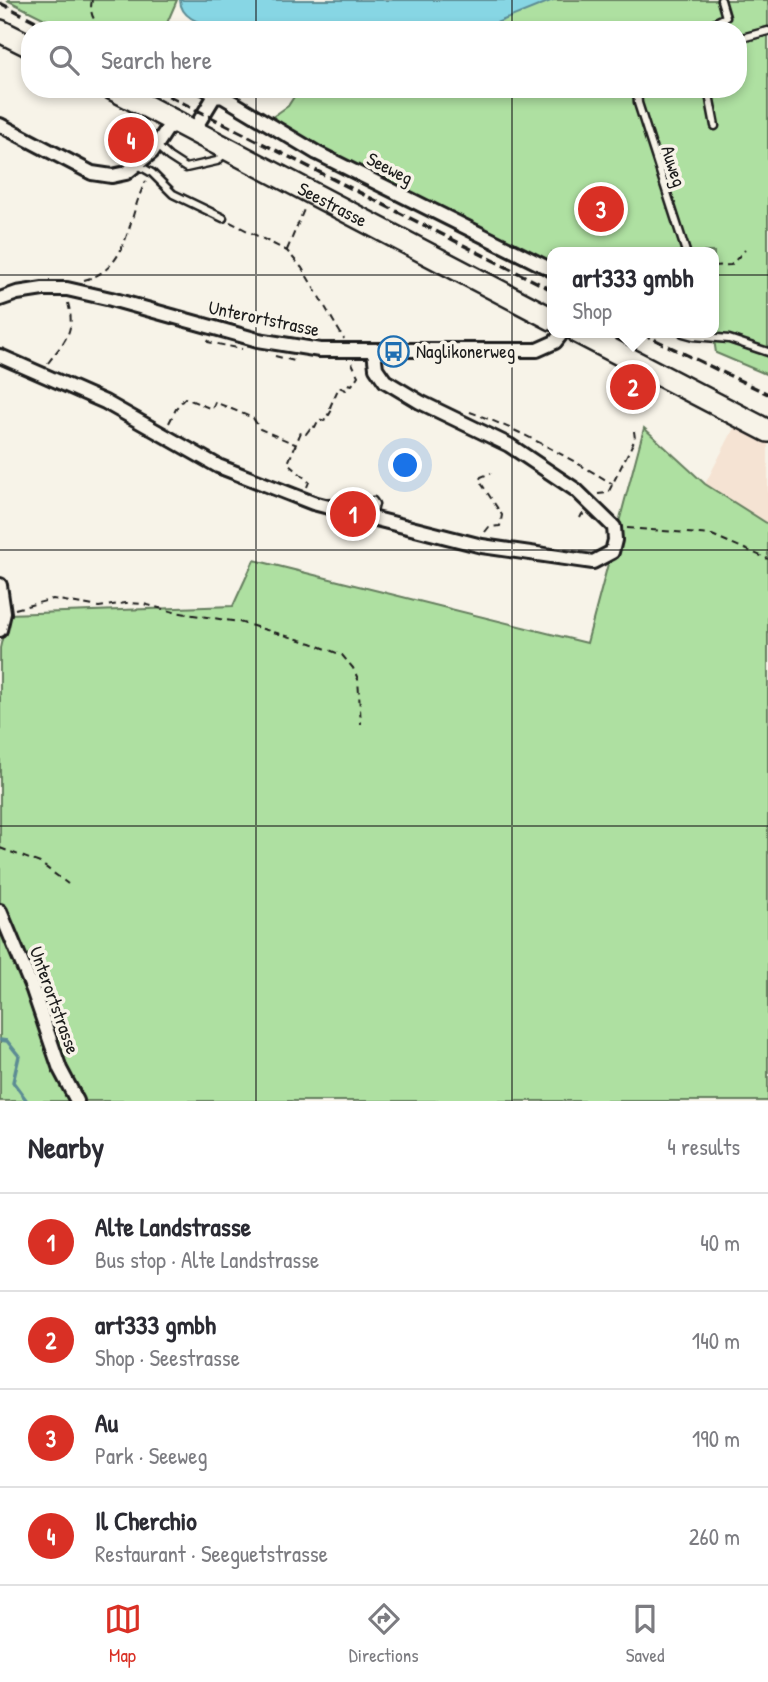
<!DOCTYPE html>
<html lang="en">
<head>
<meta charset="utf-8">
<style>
  :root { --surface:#fff; --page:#f7f7f7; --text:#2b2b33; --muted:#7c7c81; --line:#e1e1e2; --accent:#d93025 }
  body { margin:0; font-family:"Patrick Hand",sans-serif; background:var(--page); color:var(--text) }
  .you { position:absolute; left:406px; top:466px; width:24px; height:24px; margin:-18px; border:5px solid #fff; border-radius:50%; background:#1a73e8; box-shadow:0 0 0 10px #1a73e833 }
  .badge { display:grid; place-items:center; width:46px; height:46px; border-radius:50%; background:var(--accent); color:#fff; font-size:23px; font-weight:700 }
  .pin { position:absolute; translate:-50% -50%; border:4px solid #fff; box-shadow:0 2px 7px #0006 }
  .popup { position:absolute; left:547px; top:247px; width:172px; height:91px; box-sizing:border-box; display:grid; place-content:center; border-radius:14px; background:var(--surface); filter:drop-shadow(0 2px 5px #0005); font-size:23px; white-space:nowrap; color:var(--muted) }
  .popup b { font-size:26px; color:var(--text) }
  .popup::after { content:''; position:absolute; left:50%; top:100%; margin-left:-14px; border:14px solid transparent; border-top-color:var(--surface) }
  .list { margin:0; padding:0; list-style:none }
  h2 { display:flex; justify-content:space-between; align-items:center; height:91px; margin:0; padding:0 28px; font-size:30px }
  h2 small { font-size:23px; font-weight:400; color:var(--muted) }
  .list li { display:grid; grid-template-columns:46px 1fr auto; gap:21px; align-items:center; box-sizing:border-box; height:98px; padding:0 28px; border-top:2px solid var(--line) }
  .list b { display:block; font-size:26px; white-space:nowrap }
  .list p { margin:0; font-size:23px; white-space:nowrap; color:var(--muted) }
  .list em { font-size:23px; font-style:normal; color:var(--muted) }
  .icon { flex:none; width:38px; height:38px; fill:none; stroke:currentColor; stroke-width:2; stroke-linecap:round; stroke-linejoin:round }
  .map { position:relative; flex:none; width:768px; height:1101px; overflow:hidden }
  .search { position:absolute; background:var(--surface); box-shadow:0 4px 10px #0003; left:21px; right:21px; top:21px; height:77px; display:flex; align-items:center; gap:18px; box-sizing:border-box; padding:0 24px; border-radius:28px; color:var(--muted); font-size:26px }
  .sheet { height:483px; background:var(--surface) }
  nav { display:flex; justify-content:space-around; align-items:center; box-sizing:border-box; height:98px; border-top:2px solid var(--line); background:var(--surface); font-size:19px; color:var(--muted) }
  nav a { display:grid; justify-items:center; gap:4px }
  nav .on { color:var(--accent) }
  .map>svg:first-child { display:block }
</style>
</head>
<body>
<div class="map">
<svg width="768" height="1101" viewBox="0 0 768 1101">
  <rect width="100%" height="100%" fill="#f7f3e8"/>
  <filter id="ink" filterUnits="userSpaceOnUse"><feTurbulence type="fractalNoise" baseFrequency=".0143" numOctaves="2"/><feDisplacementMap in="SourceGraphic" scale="14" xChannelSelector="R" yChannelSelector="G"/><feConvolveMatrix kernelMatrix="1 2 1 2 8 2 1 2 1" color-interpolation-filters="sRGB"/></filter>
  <g filter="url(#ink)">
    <!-- built -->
    <path fill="#f5e3d3" d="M743 411 768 421V524L705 484Z"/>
    <!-- green -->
    <path fill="#aee0a1" stroke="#657e5e" stroke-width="2" d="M7 0H177L164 30H67Z
      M439 0H768V375L716 353 714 339 683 333H714V252H552V270L265 122 288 106 299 89H738V30H385Z
      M644 428 705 484 768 524V1101H0V648L8 614 233 606 254 560 587 643Z"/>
    <!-- water -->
    <path fill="#87d6e4" stroke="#5c8c94" stroke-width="2" d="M180 0H553L479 30H223C206 24 181 21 180 0Z"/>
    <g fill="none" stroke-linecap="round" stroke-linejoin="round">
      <!-- stream -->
      <path stroke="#5c8c94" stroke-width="3.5" d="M0 1040 7 1041 19 1056 13 1082 27 1101"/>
      <defs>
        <path id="service" d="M713 30 712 24 726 17 721 0
          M738 39 768 31
          M199 89 214 97
          M637 89 638 103 686 252
          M708 89 715 126
          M157 146 169 157 186 168 217 161 226 152
          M138 165 152 173 173 194 223 218
          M683 333 694 336 729 339 768 352
          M371 519 375 504 373 501"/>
        <path id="minor" d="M0 125 92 173 112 176 126 173 152 152 173 120
          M194 130 214 97 222 96 317 153 552 270
          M0 299 17 293 43 289H67L111 299 258 340 320 350H537L555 342 562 333
          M0 356 105 402 218 466 313 503 482 546 593 562 612 552 615 540 614 527 576 490 509 445 420 402 385 381 376 368 374 351
          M0 585 4 613 0 630
          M0 911 33 990 60 1069 77 1101"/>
        <g id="primary">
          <path d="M0 31 30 46"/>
          <path id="s1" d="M113 89 552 319"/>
          <path d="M579 333 768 431"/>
        </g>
      </defs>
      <!-- service casing -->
      <use href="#service" stroke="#1c1c1c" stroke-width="11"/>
      <!-- minor casing -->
      <use href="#minor" stroke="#1c1c1c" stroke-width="18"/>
      <!-- primary casing -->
      <use href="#primary" stroke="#1c1c1c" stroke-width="26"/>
      <!-- path -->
      <path stroke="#1c1c1c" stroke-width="2" stroke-dasharray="7 5" stroke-linecap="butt" d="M92 0C89 14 93 21 105 30
        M230 222 287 251 302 268 344 339
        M287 250 305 207
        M714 266 731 265 745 250
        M84 280C131 269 127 215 146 181
        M209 340 208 342 242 349
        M275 356 294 361 295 359
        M48 363C65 340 76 332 68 303
        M470 412C521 430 567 457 613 484
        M169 423 177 407 185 398 212 409 215 402 253 418 260 429 295 444
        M307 487 309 482 288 463 301 432 306 434 312 426 315 427 319 419 324 421 327 414 329 415 333 408 330 407 339 387 346 390 349 384 352 385 358 376 352 363
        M598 494 608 493 635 439 634 431
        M580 518 582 514 584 515
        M627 528 712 535 768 559
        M485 532 489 527 500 526 502 515 479 480 481 477 491 473
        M15 609 53 599 99 607 126 603 144 604 174 612 239 622 311 643 342 655 353 668 358 679 361 724
        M0 848 40 863 68 884"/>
      <!-- service -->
      <use href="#service" stroke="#f7f3e8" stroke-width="6"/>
      <!-- minor -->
      <use href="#minor" stroke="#f7f3e8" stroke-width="12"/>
      <!-- primary -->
      <use href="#primary" stroke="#f7f3e8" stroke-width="21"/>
      <!-- rail -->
      <path stroke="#1c1c1c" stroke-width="3.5" stroke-dasharray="10 5" stroke-linecap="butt" d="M0 3 53 30
        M155 89 552 290
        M641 333 768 394"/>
    </g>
  </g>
  <!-- grid -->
  <path fill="none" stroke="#1c1c1c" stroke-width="2" stroke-opacity="0.55" d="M256 0V30M512 0V30M256 89V1101M512 89V1101M0 275H768M0 550H768M0 826H768"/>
  <!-- icons -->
  <defs>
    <symbol id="bus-ring" viewBox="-11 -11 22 22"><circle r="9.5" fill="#f7f3e8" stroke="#1f6fb2" stroke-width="1.5"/><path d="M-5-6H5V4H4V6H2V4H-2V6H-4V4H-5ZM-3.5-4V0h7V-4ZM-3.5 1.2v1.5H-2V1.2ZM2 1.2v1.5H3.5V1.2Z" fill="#1f6fb2"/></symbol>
  </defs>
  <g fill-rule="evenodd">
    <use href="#bus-ring" x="376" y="334" width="35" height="35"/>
  </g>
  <g text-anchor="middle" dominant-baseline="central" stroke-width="7" stroke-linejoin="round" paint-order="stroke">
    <!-- street labels -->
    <g font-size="19" fill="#1c1c1c" stroke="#f7f3e8">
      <text transform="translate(674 166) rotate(72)">Auweg</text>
      <text transform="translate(390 168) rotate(27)">Seeweg</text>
      <text stroke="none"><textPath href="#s1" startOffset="248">Seestrasse</textPath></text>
      <text transform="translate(264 318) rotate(12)">Unterortstrasse</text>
      <text transform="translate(55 1000) rotate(70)">Unterortstrasse</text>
    </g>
    <!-- poi labels -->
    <g font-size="19" fill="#1c1c1c" stroke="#f7f3e8" text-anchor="start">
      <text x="416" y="351">Naglikonerweg</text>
    </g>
  </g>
</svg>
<div class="you"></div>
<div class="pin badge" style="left:353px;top:514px">1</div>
<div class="pin badge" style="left:633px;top:387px">2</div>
<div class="popup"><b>art333 gmbh</b>Shop</div>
<div class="pin badge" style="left:601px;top:209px">3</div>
<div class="pin badge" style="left:131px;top:140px">4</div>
<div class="search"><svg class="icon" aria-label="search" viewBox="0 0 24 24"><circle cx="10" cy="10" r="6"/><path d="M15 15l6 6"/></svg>Search here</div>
</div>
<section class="sheet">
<h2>Nearby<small>4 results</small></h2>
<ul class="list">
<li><span class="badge">1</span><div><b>Alte Landstrasse</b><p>Bus stop · Alte Landstrasse</p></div><em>40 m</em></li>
<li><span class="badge">2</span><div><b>art333 gmbh</b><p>Shop · Seestrasse</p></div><em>140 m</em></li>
<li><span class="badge">3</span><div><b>Au</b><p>Park · Seeweg</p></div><em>190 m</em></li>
<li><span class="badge">4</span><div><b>Il Cherchio</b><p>Restaurant · Seeguetstrasse</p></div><em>260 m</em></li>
</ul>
</section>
<nav>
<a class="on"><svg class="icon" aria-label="map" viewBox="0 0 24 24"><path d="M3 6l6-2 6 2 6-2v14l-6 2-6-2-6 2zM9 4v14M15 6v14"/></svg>Map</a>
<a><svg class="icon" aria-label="directions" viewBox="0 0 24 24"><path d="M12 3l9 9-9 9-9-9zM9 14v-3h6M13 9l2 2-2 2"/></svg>Directions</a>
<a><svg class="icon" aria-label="saved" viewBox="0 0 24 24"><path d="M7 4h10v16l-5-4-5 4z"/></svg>Saved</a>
</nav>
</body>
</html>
